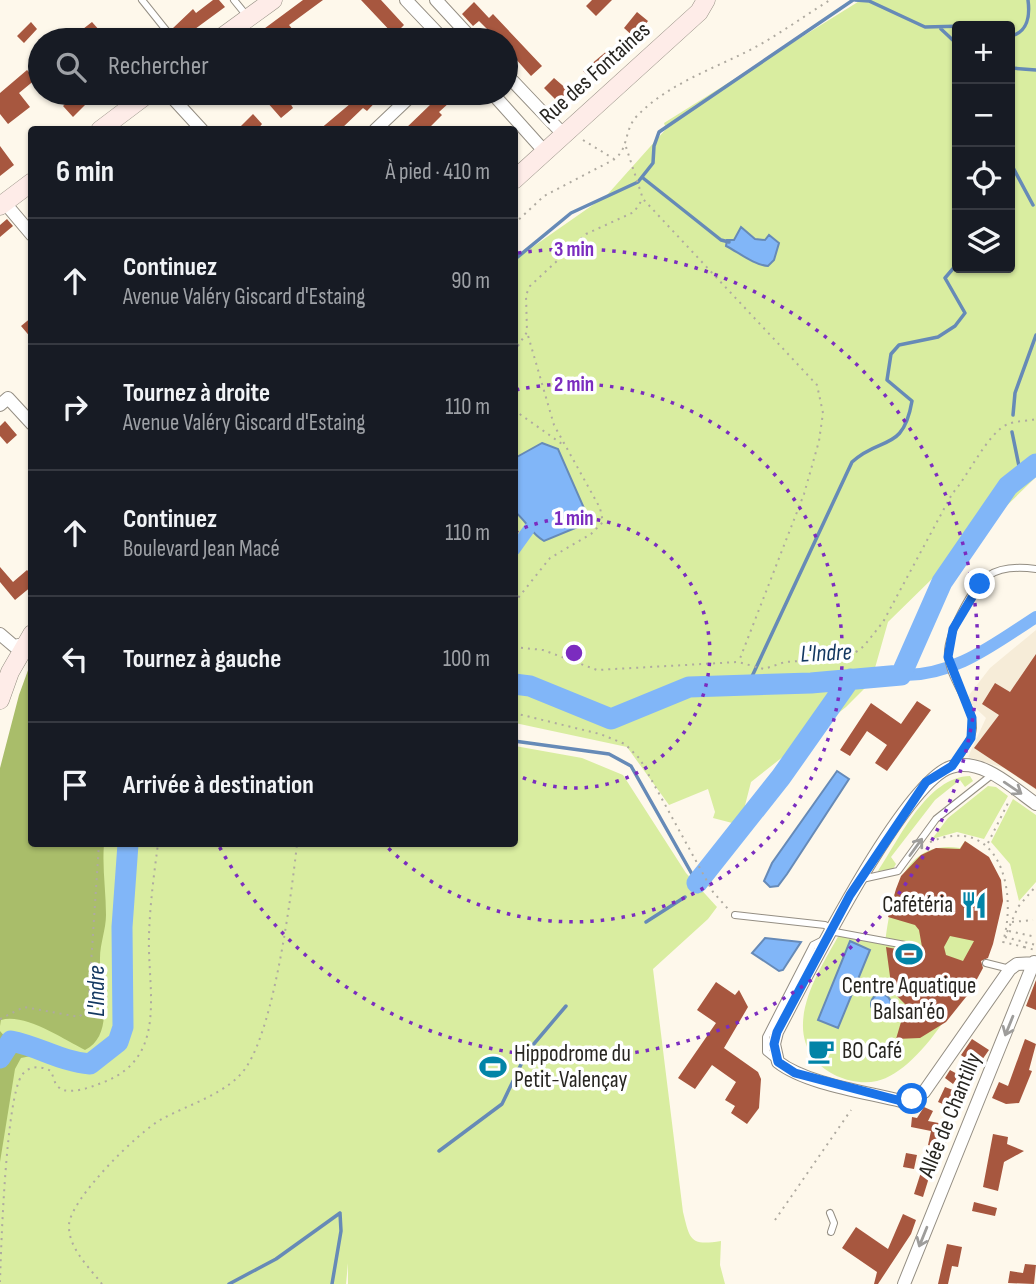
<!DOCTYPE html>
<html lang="fr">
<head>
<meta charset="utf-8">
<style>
  :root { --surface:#171b24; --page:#242831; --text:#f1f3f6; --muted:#9ea1a6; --line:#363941 }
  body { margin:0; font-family:"Sofia Sans Condensed",sans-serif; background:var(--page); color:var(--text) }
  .controls { position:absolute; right:21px; top:21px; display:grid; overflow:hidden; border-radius:7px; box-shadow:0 2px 5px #0004 }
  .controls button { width:63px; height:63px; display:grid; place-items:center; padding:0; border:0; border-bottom:2px solid var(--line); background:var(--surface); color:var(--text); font:35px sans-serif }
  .stop { position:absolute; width:21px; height:21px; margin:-16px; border:5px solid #1a73e8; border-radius:50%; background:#fff }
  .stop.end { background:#1a73e8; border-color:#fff; box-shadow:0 2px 7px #0008 }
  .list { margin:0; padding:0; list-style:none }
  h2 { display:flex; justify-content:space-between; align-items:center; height:91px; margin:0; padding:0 28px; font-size:30px }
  h2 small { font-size:23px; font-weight:400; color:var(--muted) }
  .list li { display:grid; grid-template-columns:46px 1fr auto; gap:21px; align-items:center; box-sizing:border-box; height:126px; padding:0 28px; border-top:2px solid var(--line) }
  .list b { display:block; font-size:26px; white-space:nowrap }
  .list p { margin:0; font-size:23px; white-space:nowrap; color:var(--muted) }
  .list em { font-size:23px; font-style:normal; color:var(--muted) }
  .icon { flex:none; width:38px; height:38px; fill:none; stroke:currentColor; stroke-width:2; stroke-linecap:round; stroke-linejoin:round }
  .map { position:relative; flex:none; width:1036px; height:1284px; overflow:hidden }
  .search { position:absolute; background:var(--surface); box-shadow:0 2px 5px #0004; left:28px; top:28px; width:490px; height:77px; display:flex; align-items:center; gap:18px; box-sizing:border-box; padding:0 24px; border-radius:38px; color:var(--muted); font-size:26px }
  .panel { position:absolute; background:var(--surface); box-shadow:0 2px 5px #0004; left:28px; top:126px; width:490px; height:721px; border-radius:7px }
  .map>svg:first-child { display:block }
</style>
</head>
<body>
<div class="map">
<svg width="1036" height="1284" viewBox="0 0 1036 1284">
  <rect width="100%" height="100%" fill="#fef8eb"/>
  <!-- built -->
  <path fill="#f6ecd8" d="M1036 630V790L1004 768 968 757 986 718 966 699 990 668Z"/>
  <!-- green -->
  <path fill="#d9eda0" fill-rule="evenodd" d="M861 0H1036V477L888 622 871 682 846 707 751 782 740 825 713 818 715 812 708 789 669 805 627 747 515 723 514 260 607 195 666 129 664 123ZM957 26H1010V268H957Z
    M515 746 582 758 623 775 686 873 717 907 708 919 653 969 683 1212C690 1240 690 1246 721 1241L720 1265 725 1284H348V1263L346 1284H0V865L32 844H514Z
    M970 776 973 781 965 787 960 780 935 800 891 857 896 864 893 869 878 871C900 838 927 777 970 776Z
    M988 786 996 787 1008 796 984 839 957 832 932 839 948 818Z
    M1013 799 1036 815V882L1019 901 1010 864 991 842Z
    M965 841C1036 881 940 1067 877 1081 855 1086 828 1076 814 1059 785 1021 820 969 839 935L885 945C890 902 901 838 960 848Z"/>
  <!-- forest -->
  <path fill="#a9bd6a" d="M31 662 32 844H104C102 867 106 891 106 915 106 929 100 944 100 958 99 983 117 1034 85 1050 63 1039 25 1013 1 1020L0 1026V768L19 695Z
    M0 1031 11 1044 41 1054 21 1058 15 1069 0 1162Z"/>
  <!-- water -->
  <path fill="#81b6f8" stroke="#668ab7" stroke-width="2" d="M741 227 755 239 765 240 769 235 779 243 774 260 768 266C754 265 738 252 726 246L727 240H734Z
    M542 443 558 449 587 515 585 524 544 541C530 533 527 521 514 511L515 458Z
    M837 771 849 779 787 874 778 886 770 887 764 881 772 863Z
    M765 938 801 942 783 970 779 971 752 953Z
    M850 941 870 950 838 1028 818 1020Z
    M871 1004a10 10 0 1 1 20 0a10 10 0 1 1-20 0Z"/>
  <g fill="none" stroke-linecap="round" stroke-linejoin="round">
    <!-- stream -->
    <path stroke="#668ab7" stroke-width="3.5" d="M855 0 869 1 925 27 965 26
      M941 29 957 44
      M1010 36C1028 33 1030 15 1028 0
      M1010 68 1036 70
      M1010 162 1033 205
      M643 178 721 240 729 242
      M514 260 571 213 638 182 653 163 654 146 659 132 853 0
      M1013 415 1015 393 1036 335
      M1012 432 1021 476
      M748 685 852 462C881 435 903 453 912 401L887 380 891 354 899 345 938 337 955 326 965 313 945 278 957 264
      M514 741 609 754 631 766 697 883
      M646 922 685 897
      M439 1151 502 1104 527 1052 566 1006
      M229 1284 276 1259 340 1213
      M332 1284 341 1231 340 1213"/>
    <!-- canal -->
    <path stroke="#81b6f8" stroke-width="12" d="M514 550 529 529
      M901 675C953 677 994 644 1036 617"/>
    <!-- river -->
    <path stroke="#81b6f8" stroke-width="21" d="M514 684 530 686 611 719 689 687 811 683 901 675 942 582 1008 486 1036 464
      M697 883 781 777 850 679
      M0 1058 11 1041C38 1046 62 1062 90 1064L118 1042 123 1027 122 927 128 844"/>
  </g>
  <!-- building -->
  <path fill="#a7573f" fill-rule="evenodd" d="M213 0H219L225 7 180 40 172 29 193 9 196 13Z
    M303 0H323L289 25 293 30 280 40H249Z
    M361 0H381L404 25 394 35Z
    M592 0H612L596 16 586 6Z
    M474 2 489 18 493 14 542 66 531 76 506 48V40H498L479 21 473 26 462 14Z
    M637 12 648 21 635 38 624 28Z
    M31 22 37 29 24 43 17 36Z
    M92 22 108 40H93L83 29Z
    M608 50 618 61 593 82 583 71Z
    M27 70 36 79 19 93 30 107 8 124 0 114V93Z
    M554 78 569 91 558 102 544 88Z
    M76 93H97L73 117 63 106Z
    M195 93H218L206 104Z
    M259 93H284L293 108 281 118Z
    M363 93H384L367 111 363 108 340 130H319Z
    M431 93H460L439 112 442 115 427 130H404L431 104 435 97Z
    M253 114 262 124 257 130H237Z
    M0 146 14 165 0 176Z
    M7 219 13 226 0 237V225Z
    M32 317V339L21 326Z
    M5 421 17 435 7 444 0 436V426Z
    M0 567 13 582 27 570 32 575V586L15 600 0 582Z
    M1036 654V789L974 748 999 715 982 704 995 683 1010 692Z
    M917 701 931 710 887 771 875 763 887 745 867 731 850 756 840 750 871 703 901 724Z
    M965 841 989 857 1001 880 1003 901 993 944 988 958 981 961 983 968 970 992 946 1022 920 1038 896 1039 906 1005 892 991 886 947 916 953 922 947 919 930 915 925 888 917 896 889 901 876 921 855 936 848 960 849ZM950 936 974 941 963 961 946 955 944 947Z
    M1036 980V1010L1026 1006Z
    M716 982 735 995 739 990 748 1007 724 1048 758 1072 761 1079 759 1108 747 1124 731 1113 735 1106 725 1100 736 1082 712 1065 695 1089 678 1078 716 1023 697 1010Z
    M972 1039 989 1050 977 1067 961 1055Z
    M1025 1039 1036 1044 1029 1070 1032 1071 1019 1103 1006 1104 992 1098 999 1082 1008 1086Z
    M950 1070 959 1075 953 1084 945 1078Z
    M945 1087 958 1092 952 1108 938 1102Z
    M924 1107 933 1111 928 1121 944 1124 943 1130 949 1131 945 1148 928 1145 931 1131 911 1127 912 1117 917 1118Z
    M993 1134 1008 1137 1007 1144 1024 1151 1004 1162 998 1191 983 1187Z
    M906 1153 917 1155 914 1169 903 1167Z
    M922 1169 931 1171 923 1197 914 1194Z
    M974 1202 997 1208 995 1216 972 1211Z
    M903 1214 916 1220 911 1234 878 1284H874L877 1272 842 1248 856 1227 888 1249Z
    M947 1244 962 1247 958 1267 952 1266 948 1284H938Z
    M1025 1264 1036 1265 1034 1284 1008 1283 1010 1271 1023 1273Z"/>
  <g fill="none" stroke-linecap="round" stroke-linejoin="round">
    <defs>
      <path id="lane" d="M142 0 174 40
        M234 0 247 16
        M953 766C960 754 972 741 973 728 973 703 950 681 948 656 946 637 972 586 988 576 1002 566 1021 567 1036 569
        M862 879 898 871 936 819 993 774
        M735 915 825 925 835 932 916 947
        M986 963 1010 969
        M776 1060 766 1052V1037L813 945 823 940
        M830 1213 834 1223 831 1232"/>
      <path id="street" d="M406 0 444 40
        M436 0 473 40
        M506 74 563 134
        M168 93 202 130
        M492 93 545 152
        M375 130 414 93
        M4 202 32 235
        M0 405 8 398 32 424
        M0 634 14 646 24 644
        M1036 804C1013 788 982 757 951 767 903 782 804 981 777 1032L774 1044 778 1062C806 1084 866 1092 901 1101L924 1092 1010 969 1017 964 1036 963
        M904 1284 1034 962"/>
      <path id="secondary" d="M218 40 273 0
        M100 130 149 93
        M514 180 699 12 706 0
        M0 206 32 182
        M0 700 10 672 32 634"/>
    </defs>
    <!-- lane casing -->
    <use href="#lane" stroke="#948e83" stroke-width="8"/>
    <!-- street casing -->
    <use href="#street" stroke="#948e83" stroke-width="14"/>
    <!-- secondary casing -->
    <use href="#secondary" stroke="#948e83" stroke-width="19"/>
    <!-- path -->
    <path stroke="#afaaa0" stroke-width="2" stroke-dasharray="2 5" stroke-linecap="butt" d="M583 140 614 159
      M626 147 643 199 817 385 823 413 819 441 804 494 739 661
      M514 224 544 196 615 159C629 147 624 131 636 117 664 87 707 71 742 54 773 39 801 18 830 0
      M514 352 527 332 526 295 530 286 586 234 634 212 642 200
      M514 410 562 444
      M514 603 550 558 591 534 603 522 600 508 554 425 527 332
      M514 647 543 650 597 670 738 662 764 669 785 662 848 658 864 646 883 622 952 494C969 475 988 432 1008 424 1016 421 1027 421 1036 419
      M514 713 600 734 625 744 640 759 713 892 728 909
      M930 842C999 813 1018 890 1003 942L1024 947 1021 951
      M988 843 1009 801
      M1012 922 1033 920
      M1009 931 1036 937
      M1007 932 1018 907 1036 886
      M1005 937 1036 945
      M1024 947 1035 950
      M0 1019 24 1007 79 1017 88 1009 99 844
      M775 1220 851 1110
      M0 1282C1 1247 6 1097 22 1075 29 1065 42 1066 51 1071L56 1085 62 1090C77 1093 91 1087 104 1082 169 1057 147 989 149 935 150 904 154 874 158 844
      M102 1284C89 1267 68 1248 69 1225 70 1199 139 1131 162 1119 189 1104 230 1093 247 1066 275 1022 291 898 297 844"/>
    <!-- lane -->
    <use href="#lane" stroke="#fff" stroke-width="6"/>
    <!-- street -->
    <use href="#street" stroke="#fff" stroke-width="12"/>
    <!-- secondary -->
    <use href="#secondary" stroke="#feece8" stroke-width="18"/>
  </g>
  <!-- one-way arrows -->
  <defs><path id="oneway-shaft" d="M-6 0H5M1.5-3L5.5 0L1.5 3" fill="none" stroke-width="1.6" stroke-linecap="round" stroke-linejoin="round" transform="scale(1.75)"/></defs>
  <g stroke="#9e9d9b">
    <use href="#oneway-shaft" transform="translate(1013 788) rotate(34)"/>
    <use href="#oneway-shaft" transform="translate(916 847) rotate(-54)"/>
    <use href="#oneway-shaft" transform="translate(1009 1026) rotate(112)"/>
    <use href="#oneway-shaft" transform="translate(923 1237) rotate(112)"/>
  </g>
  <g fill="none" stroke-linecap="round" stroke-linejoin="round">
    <!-- route -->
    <path stroke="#1a73e8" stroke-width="9" d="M912 1099 901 1101 795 1073 778 1062 774 1044 777 1032 850 895 926 782 952 766 971 738 972 718 948 657 953 629 980 584"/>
  </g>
  <!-- distance rings -->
  <g fill="none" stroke="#7b2cbf" stroke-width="3.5" stroke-dasharray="3.5 7">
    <path d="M515 532A135 135 0 1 1 515 774"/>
    <path d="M516 390A269 269 0 1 1 385 845"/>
    <path d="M518 253A404 404 0 1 1 219 846"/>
  </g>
  <!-- icons -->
  <defs>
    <symbol id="restaurant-bare" viewBox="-9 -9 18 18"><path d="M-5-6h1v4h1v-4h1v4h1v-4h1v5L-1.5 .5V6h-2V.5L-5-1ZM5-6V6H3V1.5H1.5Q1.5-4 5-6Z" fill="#0284a7" stroke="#fff" stroke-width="2.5" paint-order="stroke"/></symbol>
    <symbol id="stadium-bare" viewBox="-9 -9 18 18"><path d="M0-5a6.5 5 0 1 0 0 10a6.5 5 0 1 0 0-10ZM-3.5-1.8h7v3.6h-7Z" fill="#0284a7" stroke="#fff" stroke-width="2.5" paint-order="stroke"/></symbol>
    <symbol id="cafe-bare" viewBox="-9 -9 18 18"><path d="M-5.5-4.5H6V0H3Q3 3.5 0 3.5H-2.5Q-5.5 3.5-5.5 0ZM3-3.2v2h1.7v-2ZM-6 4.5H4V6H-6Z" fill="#0284a7" stroke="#fff" stroke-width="2.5" paint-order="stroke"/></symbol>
  </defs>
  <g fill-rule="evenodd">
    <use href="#restaurant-bare" x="955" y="886" width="38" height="38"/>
    <use href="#stadium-bare" x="890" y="935" width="38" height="38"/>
    <use href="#cafe-bare" x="802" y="1032" width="38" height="38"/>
    <use href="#stadium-bare" x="474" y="1048" width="38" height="38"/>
  </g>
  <g text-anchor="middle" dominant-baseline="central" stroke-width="7" stroke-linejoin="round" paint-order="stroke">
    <!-- street labels -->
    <g font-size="23" fill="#272520" stroke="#fff">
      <text transform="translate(595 73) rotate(-42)">Rue des Fontaines</text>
      <text transform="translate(950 1115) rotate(-68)">Allée de Chantilly</text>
    </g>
    <!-- poi labels -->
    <g font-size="23" fill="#272520" stroke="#fff" text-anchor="start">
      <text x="953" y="905" text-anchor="end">Cafétéria</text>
      <text x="909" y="986" text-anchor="middle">Centre Aquatique<tspan x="909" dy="26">Balsan'éo</tspan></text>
      <text x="842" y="1051">BO Café</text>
      <text x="514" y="1054">Hippodrome du<tspan x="514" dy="26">Petit-Valençay</tspan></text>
    </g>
    <!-- water labels -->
    <g font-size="24" font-style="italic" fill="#133861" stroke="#fff">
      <text transform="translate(826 653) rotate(-3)">L'Indre</text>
      <text transform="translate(96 991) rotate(-90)">L'Indre</text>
    </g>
  </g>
  <circle cx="574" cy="653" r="10" fill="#7b2cbf" stroke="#fff" stroke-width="3.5"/>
  <g font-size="21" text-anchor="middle" font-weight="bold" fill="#7b2cbf" stroke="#fff" stroke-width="7" stroke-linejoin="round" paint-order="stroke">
    <text x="574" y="256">3 min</text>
    <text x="574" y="391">2 min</text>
    <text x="574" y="525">1 min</text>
  </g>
</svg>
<div class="controls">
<button>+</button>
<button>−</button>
<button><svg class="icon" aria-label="locate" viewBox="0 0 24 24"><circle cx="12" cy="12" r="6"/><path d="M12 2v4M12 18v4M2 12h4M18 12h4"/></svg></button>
<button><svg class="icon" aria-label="layers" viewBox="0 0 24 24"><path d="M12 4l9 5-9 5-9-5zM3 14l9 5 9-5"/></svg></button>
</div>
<div class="stop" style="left:912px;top:1099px"></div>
<div class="stop end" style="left:980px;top:584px"></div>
<div class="search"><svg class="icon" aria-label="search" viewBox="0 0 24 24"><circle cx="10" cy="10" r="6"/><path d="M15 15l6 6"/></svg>Rechercher</div>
<section class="panel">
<h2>6 min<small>À pied · 410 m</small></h2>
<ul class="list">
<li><svg class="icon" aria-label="ahead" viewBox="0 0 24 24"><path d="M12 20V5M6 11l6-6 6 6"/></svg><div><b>Continuez</b><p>Avenue Valéry Giscard d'Estaing</p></div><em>90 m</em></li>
<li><svg class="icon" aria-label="right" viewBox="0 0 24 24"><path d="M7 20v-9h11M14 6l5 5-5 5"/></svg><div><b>Tournez à droite</b><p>Avenue Valéry Giscard d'Estaing</p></div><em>110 m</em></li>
<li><svg class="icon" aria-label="ahead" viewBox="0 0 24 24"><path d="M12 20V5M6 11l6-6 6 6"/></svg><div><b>Continuez</b><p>Boulevard Jean Macé</p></div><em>110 m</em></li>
<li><svg class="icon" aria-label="left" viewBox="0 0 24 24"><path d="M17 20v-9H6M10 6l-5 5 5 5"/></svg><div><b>Tournez à gauche</b></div><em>100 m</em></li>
<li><svg class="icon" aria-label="arrive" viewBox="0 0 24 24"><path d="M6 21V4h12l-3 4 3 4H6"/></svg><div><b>Arrivée à destination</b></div></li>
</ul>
</section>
</div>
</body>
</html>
